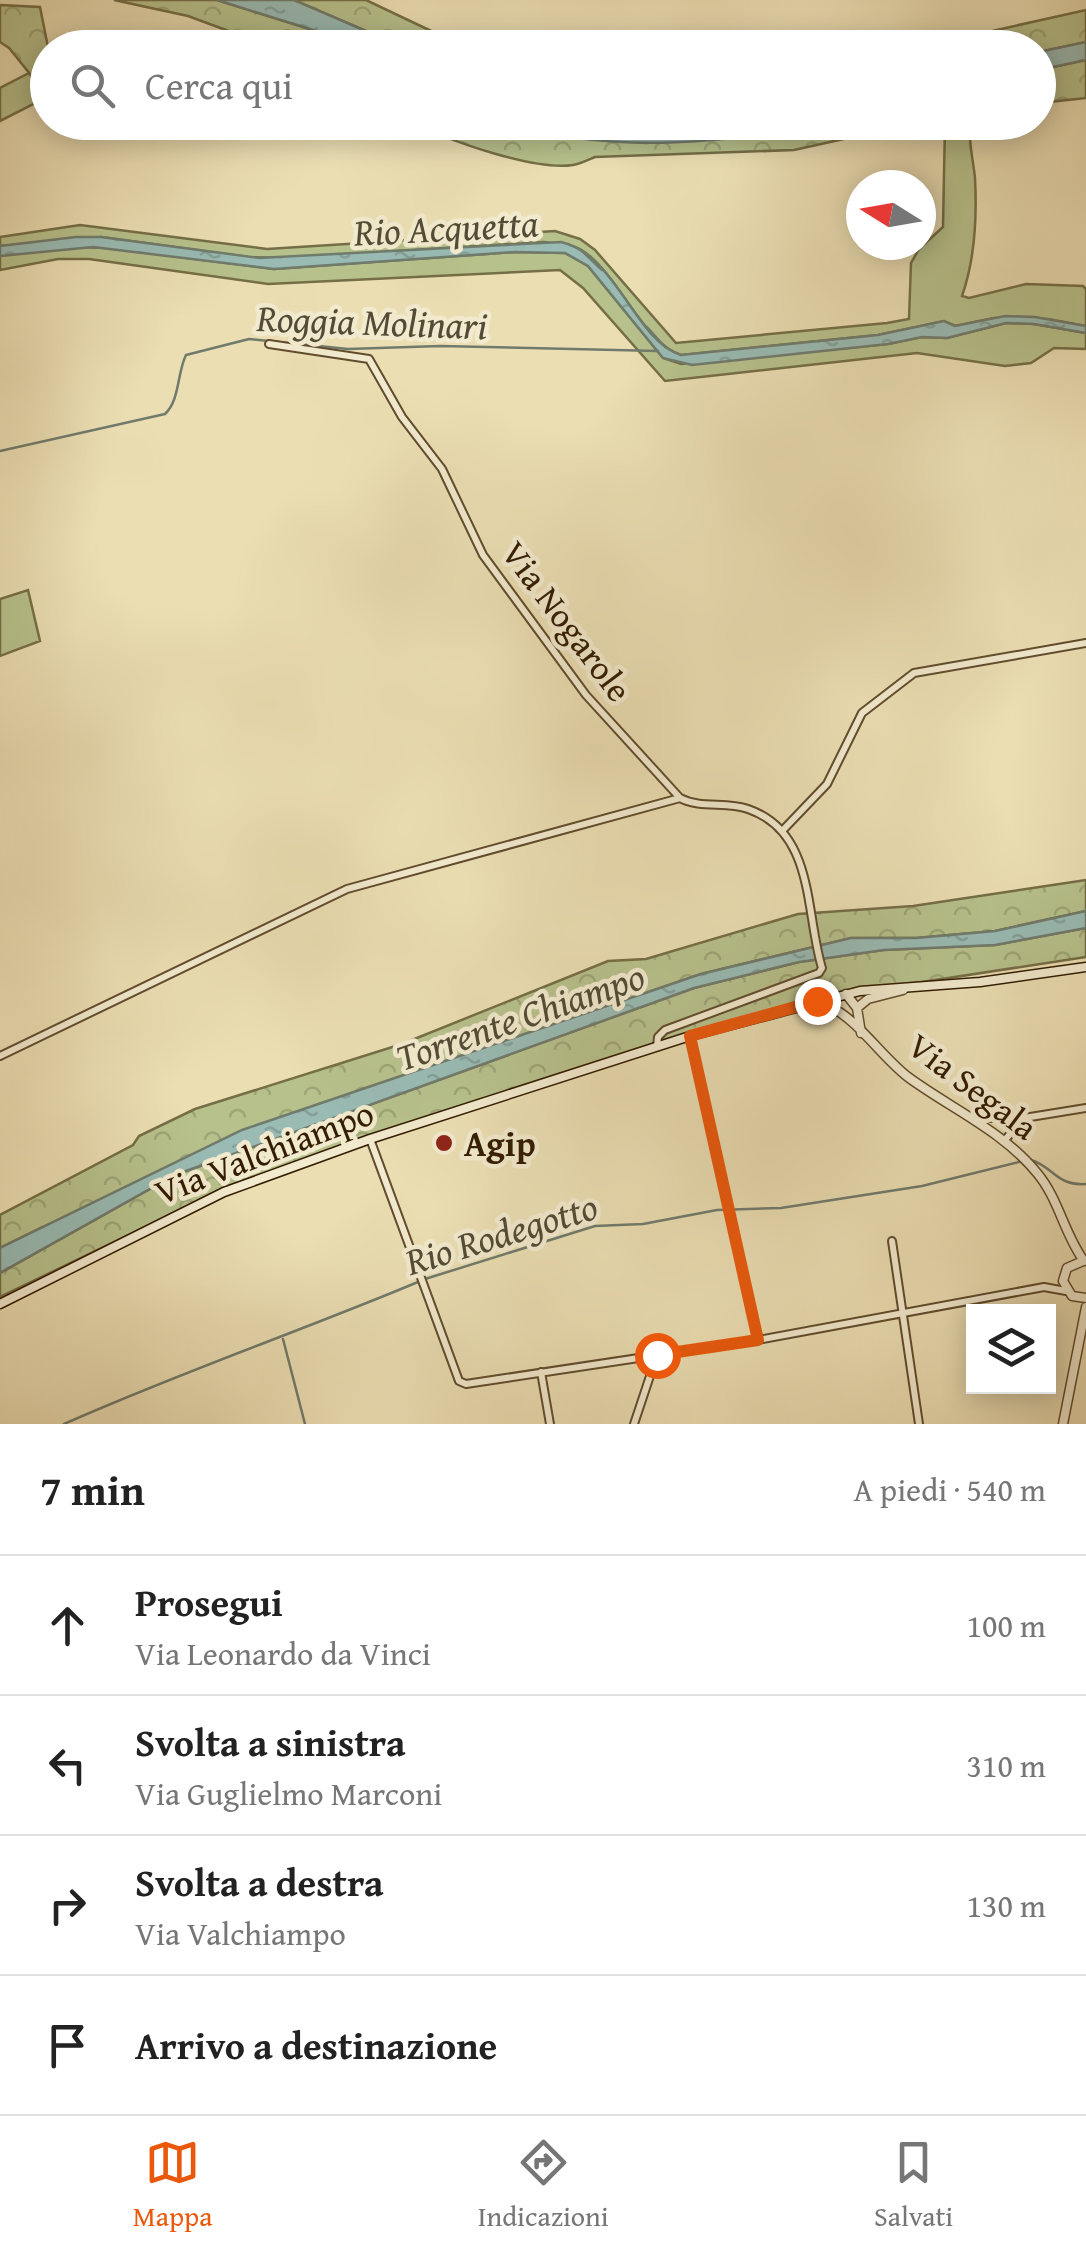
<!DOCTYPE html>
<html lang="it">
<head>
<meta charset="utf-8">
<style>
  :root { --surface:#fff; --page:#f6f6f6; --text:#222; --muted:#767676; --line:#e0e0e0; --accent:#ea580c }
  body { margin:0; font-family:"Gentium Book Plus",serif; background:var(--page); color:var(--text) }
  .controls { position:absolute; right:30px; bottom:30px; display:grid; overflow:hidden; border-radius:0px; box-shadow:0 5px 25px #0003 }
  .controls button { width:90px; height:90px; display:grid; place-items:center; padding:0; border:0; border-bottom:2px solid var(--line); background:var(--surface); color:var(--text); font:50px sans-serif }
  .compass { position:absolute; left:846px; top:170px; width:90px; height:90px; border-radius:50%; background:var(--surface); box-shadow:0 5px 25px #0003; rotate:281deg }
  .stop { position:absolute; width:30px; height:30px; margin:-22px; border:8px solid #ea580c; border-radius:50%; background:#fff }
  .stop.end { background:#ea580c; border-color:#fff; box-shadow:0 2px 10px #0008 }
  .list { margin:0; padding:0; list-style:none }
  h2 { display:flex; justify-content:space-between; align-items:center; height:130px; margin:0; padding:0 40px; font-size:42px }
  h2 small { font-size:32px; font-weight:400; color:var(--muted) }
  .list li { display:grid; grid-template-columns:65px 1fr auto; gap:30px; align-items:center; box-sizing:border-box; height:140px; padding:0 40px; border-top:2px solid var(--line) }
  .list b { display:block; font-size:38px; white-space:nowrap }
  .list p { margin:0; font-size:32px; white-space:nowrap; color:var(--muted) }
  .list em { font-size:32px; font-style:normal; color:var(--muted) }
  .icon { flex:none; width:55px; height:55px; fill:none; stroke:currentColor; stroke-width:2; stroke-linecap:round; stroke-linejoin:round }
  .map { position:relative; flex:none; width:1086px; height:1424px; overflow:hidden }
  .search { position:absolute; background:var(--surface); box-shadow:0 5px 25px #0003; left:30px; right:30px; top:30px; height:110px; display:flex; align-items:center; gap:25px; box-sizing:border-box; padding:0 35px; border-radius:55px; color:var(--muted); font-size:38px }
  .sheet { height:690px; background:var(--surface) }
  nav { display:flex; justify-content:space-around; align-items:center; box-sizing:border-box; height:140px; border-top:2px solid var(--line); background:var(--surface); font-size:28px; color:var(--muted) }
  nav a { display:grid; justify-items:center; gap:5px }
  nav .on { color:var(--accent) }
  .map>svg:first-child { display:block }
</style>
</head>
<body>
<div class="map">
<svg width="1086" height="1424" viewBox="0 0 1086 1424">
  <defs>
    <pattern id="forest-crowns" width="20" height="18" patternUnits="userSpaceOnUse" patternTransform="scale(2.5)"><rect width="20" height="18" fill="#b7c18c"/><path d="M2 6a3 3 0 1 1 6 0M12 15a3 3 0 1 1 6 0" fill="none" stroke="#9ea577"/></pattern>
    <pattern id="water-ripples" width="26" height="14" patternUnits="userSpaceOnUse" patternTransform="scale(2.5)"><rect width="26" height="14" fill="#99bbb4"/><path d="M2 4q2-2 4 0t4 0M15 11q2-2 4 0t4 0" fill="none" stroke="#84a099"/></pattern>
  </defs>
  <rect width="100%" height="100%" fill="#ebdeb3"/>
  <filter id="stains"><feTurbulence type="fractalNoise" baseFrequency=".002" numOctaves="4"/><feColorMatrix values="0 0 0 0 .2 0 0 0 0 .09 0 0 0 0 .02 0 0 0 .5 -.17"/></filter>
  <radialGradient id="worn" r=".72"><stop offset=".6" stop-color="#630" stop-opacity="0"/><stop offset="1" stop-color="#630" stop-opacity=".3"/></radialGradient>
  <!-- green -->
  <path fill="#b7c18c" stroke="#756e46" stroke-width="2.5" d="M29 73 47 97 0 121V88Z
    M945 123H971C968 142 973 158 975 178 977 216 975 259 962 296L969 298 1026 284 1083 286 1086 289V326L1048 319 994 318 955 326 944 321 878 335 681 355C644 344 618 274 583 251 573 244 556 244 544 242L287 258 248 257 101 237 0 246V237L80 225 267 249 555 231 580 239 595 250 676 343 887 323 909 319 911 263 919 249 943 227Z
    M77 247 109 248 274 269 515 252 565 253 588 266 663 358 681 364 888 344 922 337 947 338 1006 323 1034 324 1086 333V349L1054 348 1031 363 1005 366 917 353 665 381 583 288 560 270 268 284 89 259H58L0 270V256L6 255Z
    M28 590 40 641 0 656V599Z"/>
  <!-- forest -->
  <path fill="url(#forest-crowns)" stroke="#756e46" stroke-width="2.5" d="M114 0H217L316 31 347 47H272L188 16Z
    M294 0H366L465 47H403Z
    M0 5 40 7 48 47 47 95 9 48 0 42Z
    M1086 10V42L1039 52 1038 48H916Z
    M1086 60V98L1039 103V70Z
    M415 123H509L545 134 646 143 780 133 831 123H916L794 150 595 157C588 160 580 164 573 165 535 171 449 141 415 123Z
    M1086 880V911L995 931 916 938H851L701 974 467 1055 43 1227 0 1248V1215L133 1145 139 1136 195 1109 402 1044 608 961 646 959 798 914 913 906Z
    M1086 928V957L824 997 390 1133 197 1202 0 1297V1273L175 1175 694 988 799 962 883 950 995 945Z"/>
  <!-- water -->
  <path fill="url(#water-ripples)" stroke="#707b6c" stroke-width="2.5" d="M217 0H294L403 47H347L316 31Z
    M1086 42V60L1039 70V52Z
    M509 123H831C729 143 610 155 509 123Z
    M76 237H101L259 258 561 242C616 254 636 342 681 355L878 335 944 321 955 326 1005 316 1035 317 1086 326V333L1034 324 1006 323 947 338 922 337 888 344 692 365 663 358 588 266 565 253 515 252 274 269 93 247 0 256V246Z
    M1086 911V928L995 945 884 950 799 962 694 988 175 1175 0 1273V1248L242 1130 701 974 851 938H916L995 931Z"/>
  <g fill="none" stroke-linecap="round" stroke-linejoin="round">
    <!-- shore -->
    <path stroke="#666c5a" stroke-width="2.5" d="M541 122 646 133 780 122"/>
    <!-- stream -->
    <path stroke="#707b6c" stroke-width="2.5" d="M582 251 602 270
      M647 327 665 347
      M0 451 165 414C180 400 177 373 186 355L249 339 348 349 440 346 658 351
      M1031 1160C1054 1167 1056 1186 1086 1184
      M425 1279 595 1226 643 1224 717 1210 781 1208 922 1186 1023 1161
      M283 1339 305 1424
      M64 1424C181 1372 301 1331 418 1282"/>
    <defs>
      <path id="minor" d="M269 344 369 359 402 417 442 469 483 555 586 695 680 798C701 809 726 801 748 809 815 832 805 912 822 968L819 973 665 1030 658 1037 657 1047
        M783 830 827 784 862 713 914 673 1086 643
        M690 1036 758 1340
        M0 1056 347 889 680 798
        M973 1118H1024L1086 1108
        M370 1139 459 1381 466 1384 758 1340 1044 1287 1066 1291
        M1004 1141 1023 1119
        M892 1241 919 1424
        M541 1372 550 1424
        M634 1424 657 1355"/>
      <path id="tertiary" d="M846 994 857 1008 861 1033
        M857 1008 868 999 903 990
        M804 1009C814 1007 824 1004 834 1009 858 1021 884 1059 908 1077 950 1108 1003 1131 1037 1173 1059 1199 1064 1234 1084 1261
        M1083 1261 1067 1268 1063 1281 1072 1296 1086 1298
        M1063 1424 1086 1307"/>
      <path id="secondary" d="M0 1304 224 1192 370 1139 690 1036 860 991 980 982 1086 967"/>
    </defs>
    <!-- minor casing -->
    <use href="#minor" stroke="#614c2d" stroke-width="10"/>
    <!-- tertiary casing -->
    <use href="#tertiary" stroke="#614c2d" stroke-width="11"/>
    <!-- secondary casing -->
    <use href="#secondary" stroke="#331c00" stroke-width="11"/>
    <!-- minor -->
    <use href="#minor" stroke="#f2eace" stroke-width="6"/>
    <!-- tertiary -->
    <use href="#tertiary" stroke="#f2eace" stroke-width="8"/>
    <!-- secondary -->
    <use href="#secondary" stroke="#f2eace" stroke-width="8"/>
  </g>
  <g fill="none" stroke-linecap="round" stroke-linejoin="round">
    <!-- route -->
    <path stroke="#ea580c" stroke-width="12" d="M657 1355 758 1340 690 1036 817 1001"/>
  </g>
  <!-- markers -->
  <circle fill="#8f2418" stroke="#f2eace" stroke-width="4" cx="444" cy="1143" r="10"/>
  <g text-anchor="middle" dominant-baseline="central" stroke-width="9" stroke-linejoin="round" paint-order="stroke">
    <!-- street labels -->
    <g font-size="35" fill="#331c00" stroke="#f2eace">
      <text transform="translate(567 621) rotate(53)">Via Nogarole</text>
      <text transform="translate(973 1086) rotate(37)">Via Segala</text>
      <text transform="translate(264 1152) rotate(-21)">Via Valchiampo</text>
    </g>
    <!-- poi labels -->
    <g font-size="35" font-weight="bold" fill="#331c00" stroke="#f2eace" text-anchor="start">
      <text x="464" y="1143">Agip</text>
    </g>
    <!-- water labels -->
    <g font-size="38" font-style="italic" fill="#524c36" stroke="#f2eace">
      <text transform="translate(446 227) rotate(-3)">Rio Acquetta</text>
      <text transform="translate(372 321) rotate(2)">Roggia Molinari</text>
      <text transform="translate(520 1016) rotate(-19)">Torrente Chiampo</text>
      <text transform="translate(501 1233) rotate(-17)">Rio Rodegotto</text>
    </g>
  </g>
  <rect width="100%" height="100%" filter="url(#stains)"/>
  <rect width="100%" height="100%" fill="url(#worn)"/>
</svg>
<div class="controls">
<button><svg class="icon" aria-label="layers" viewBox="0 0 24 24"><path d="M12 4l9 5-9 5-9-5zM3 14l9 5 9-5"/></svg></button>
</div>
<svg class="compass" viewBox="-18 -18 36 36"><path d="M0-13l5 13h-10z" fill="#e53935"/><path d="M0 13l5-13h-10z" fill="#767676"/></svg>
<div class="stop" style="left:657px;top:1355px"></div>
<div class="stop end" style="left:817px;top:1001px"></div>
<div class="search"><svg class="icon" aria-label="search" viewBox="0 0 24 24"><circle cx="10" cy="10" r="6"/><path d="M15 15l6 6"/></svg>Cerca qui</div>
</div>
<section class="sheet">
<h2>7 min<small>A piedi · 540 m</small></h2>
<ul class="list">
<li><svg class="icon" aria-label="ahead" viewBox="0 0 24 24"><path d="M12 20V5M6 11l6-6 6 6"/></svg><div><b>Prosegui</b><p>Via Leonardo da Vinci</p></div><em>100 m</em></li>
<li><svg class="icon" aria-label="left" viewBox="0 0 24 24"><path d="M17 20v-9H6M10 6l-5 5 5 5"/></svg><div><b>Svolta a sinistra</b><p>Via Guglielmo Marconi</p></div><em>310 m</em></li>
<li><svg class="icon" aria-label="right" viewBox="0 0 24 24"><path d="M7 20v-9h11M14 6l5 5-5 5"/></svg><div><b>Svolta a destra</b><p>Via Valchiampo</p></div><em>130 m</em></li>
<li><svg class="icon" aria-label="arrive" viewBox="0 0 24 24"><path d="M6 21V4h12l-3 4 3 4H6"/></svg><div><b>Arrivo a destinazione</b></div></li>
</ul>
</section>
<nav>
<a class="on"><svg class="icon" aria-label="map" viewBox="0 0 24 24"><path d="M3 6l6-2 6 2 6-2v14l-6 2-6-2-6 2zM9 4v14M15 6v14"/></svg>Mappa</a>
<a><svg class="icon" aria-label="directions" viewBox="0 0 24 24"><path d="M12 3l9 9-9 9-9-9zM9 14v-3h6M13 9l2 2-2 2"/></svg>Indicazioni</a>
<a><svg class="icon" aria-label="saved" viewBox="0 0 24 24"><path d="M7 4h10v16l-5-4-5 4z"/></svg>Salvati</a>
</nav>
</body>
</html>
